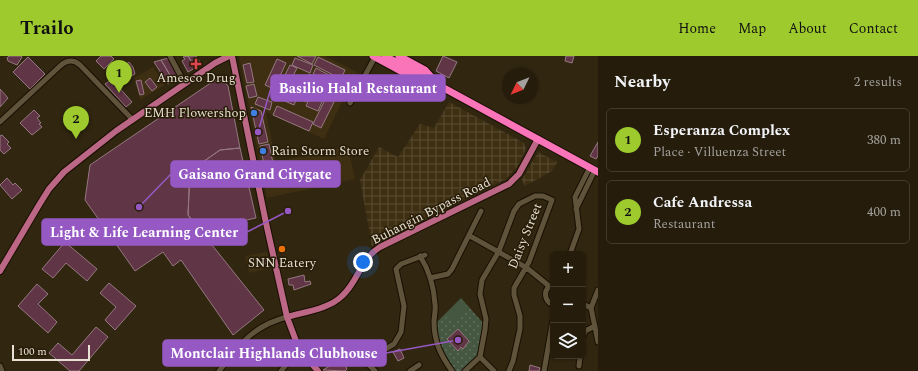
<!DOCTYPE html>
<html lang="en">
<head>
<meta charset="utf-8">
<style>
  :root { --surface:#251c0c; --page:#31291a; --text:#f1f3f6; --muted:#a3a19d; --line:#423a2d; --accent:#9eca2e }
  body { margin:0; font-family:Spectral,serif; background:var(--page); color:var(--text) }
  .controls { position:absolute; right:12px; bottom:12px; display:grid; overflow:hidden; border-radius:6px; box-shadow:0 1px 3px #0004 }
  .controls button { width:36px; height:36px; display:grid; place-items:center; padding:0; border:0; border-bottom:1px solid var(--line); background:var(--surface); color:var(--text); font:20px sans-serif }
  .compass { position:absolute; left:502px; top:12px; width:36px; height:36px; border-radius:50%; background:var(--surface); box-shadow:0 1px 3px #0004; rotate:227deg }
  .scale { position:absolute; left:12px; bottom:10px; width:78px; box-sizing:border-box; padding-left:4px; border:2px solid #e8e1d3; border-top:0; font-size:11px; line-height:14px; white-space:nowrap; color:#e8e1d3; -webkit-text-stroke:3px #271c07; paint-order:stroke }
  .you { position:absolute; left:363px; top:206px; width:14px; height:14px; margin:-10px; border:3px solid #fff; border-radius:50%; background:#1a73e8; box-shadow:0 0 0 6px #1a73e833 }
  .badge { display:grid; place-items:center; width:26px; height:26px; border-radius:50%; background:var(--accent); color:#111; font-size:13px; font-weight:700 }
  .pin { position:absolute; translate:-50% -33px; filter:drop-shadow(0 1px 2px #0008) }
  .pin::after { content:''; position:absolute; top:21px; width:14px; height:12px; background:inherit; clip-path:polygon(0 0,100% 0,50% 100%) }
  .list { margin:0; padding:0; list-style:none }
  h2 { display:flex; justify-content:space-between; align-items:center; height:52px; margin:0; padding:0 16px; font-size:17px }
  h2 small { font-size:13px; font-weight:400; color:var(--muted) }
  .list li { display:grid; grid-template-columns:26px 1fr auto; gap:12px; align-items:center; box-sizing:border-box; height:64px; margin:0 8px 8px; padding:0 8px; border:1px solid var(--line); border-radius:6px }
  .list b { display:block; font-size:15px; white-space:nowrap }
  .list p { margin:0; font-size:13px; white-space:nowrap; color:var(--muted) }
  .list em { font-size:13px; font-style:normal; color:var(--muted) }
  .icon { flex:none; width:22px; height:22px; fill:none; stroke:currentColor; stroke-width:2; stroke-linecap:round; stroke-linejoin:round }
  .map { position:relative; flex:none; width:598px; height:315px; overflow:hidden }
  header { display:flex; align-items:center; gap:24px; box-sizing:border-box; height:56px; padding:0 20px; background:var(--accent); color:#111 }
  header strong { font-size:19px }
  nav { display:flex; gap:22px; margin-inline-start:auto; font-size:14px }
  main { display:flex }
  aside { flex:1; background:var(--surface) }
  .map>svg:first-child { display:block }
</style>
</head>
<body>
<header>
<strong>Trailo</strong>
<nav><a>Home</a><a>Map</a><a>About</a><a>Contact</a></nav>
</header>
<main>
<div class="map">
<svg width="598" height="315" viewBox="0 0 598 315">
  <defs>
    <pattern id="industrial-grid" width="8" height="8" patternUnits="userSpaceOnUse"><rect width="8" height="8" fill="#3e2f12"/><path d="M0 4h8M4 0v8" fill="none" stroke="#5a4d34"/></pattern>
    <pattern id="park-dots" width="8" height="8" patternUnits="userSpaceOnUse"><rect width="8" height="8" fill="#455740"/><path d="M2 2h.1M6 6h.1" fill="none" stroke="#606f5b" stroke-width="1.8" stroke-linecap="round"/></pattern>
  </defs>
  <rect width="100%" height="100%" fill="#312610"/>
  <!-- built -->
  <path fill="#3e2f12" d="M239 0H325L357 16 324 83 266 56 276 106 348 91 355 123 267 142Z
    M153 11 165 29 140 44 134 22Z
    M267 196 271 212 249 217 245 200Z"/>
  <!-- industrial -->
  <path fill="url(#industrial-grid)" d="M449 46 524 87 526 93 518 110 506 123 372 190 360 124 379 91 398 101 420 68 434 72Z
    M538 96 557 106 552 115 525 130 522 124Z"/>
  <!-- park -->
  <path fill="url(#park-dots)" d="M461 242 483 267 477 301 462 315H456C443 301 438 286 437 266Z"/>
  <!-- pitch -->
  <path fill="#455740" d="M462 245 469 253 456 266 448 258Z"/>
  <!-- building -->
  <path fill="#603545" stroke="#957881" d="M9 0H21L22 1 17 9 8 5 7 2Z
    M101 0H111L114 3 104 13 96 5Z
    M188 0H196L201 8 195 12Z
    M188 0 195 12 188 16 182 5 185 3 183 1Z
    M297 0H316L312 8Z
    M443 0 457 6 449 22 436 15Z
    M566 0H574L572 7 565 5Z
    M28 1 45 18 30 33 13 16Z
    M318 1 345 14 341 23 314 9Z
    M169 2 179 22 174 26 161 4Z
    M295 2 313 9 310 17 292 9Z
    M277 3 286 7 274 33 265 29Z
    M161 4 173 24 168 28 154 6Z
    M129 6 133 11 135 18 116 28 132 46 126 51 105 28 126 14 123 11Z
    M250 7 254 26 247 27 243 9Z
    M290 9 297 12 285 36 278 33Z
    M316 12 329 19 326 25 313 18Z
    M309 18 318 22 306 46 297 42Z
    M150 22 157 31 152 35 145 26Z
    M318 23 330 28 318 55 306 50Z
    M141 24 144 38 140 39 136 25Z
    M218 24 224 25 228 30 240 92 220 94 190 115 188 159 264 254 233 279 181 204 173 210 163 196 135 215 85 144 90 109 212 26Z
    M334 26 342 30 321 72 313 68Z
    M254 28 257 40 249 42 246 30Z
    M0 33 8 42 0 51Z
    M283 36 297 42 294 49 280 43Z
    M258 41 272 46 270 54 255 48Z
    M277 50 313 66 309 75 273 59Z
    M251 51 261 55 268 86 259 88Z
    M34 54 40 60 37 62 41 67 39 68 42 71 32 79 20 67Z
    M2 79 9 86 7 88 11 92 4 98 0 94V80Z
    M598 86V100L596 103 590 100Z
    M269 88 273 107 264 108 260 90Z
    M240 92 256 162 200 174 188 159 190 115 220 94Z
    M7 122 13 129 15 127 22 134 12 143 0 129Z
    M65 186 97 213 87 225 66 207 53 222 42 213Z
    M266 203 267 207 257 209 256 205Z
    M304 219 305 226 310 225 311 228 294 234 293 229H289L288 223Z
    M109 227 136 250 115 274 105 264 116 251 100 237Z
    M37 228 48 238 38 248 57 266 48 277 18 250Z
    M96 271 108 281 79 315H70L49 297 58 287 72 299Z
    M458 273 469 285 463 293 461 291 458 295 447 283Z
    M400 293 404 302 398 305 393 296Z
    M342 302 347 313 345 315 323 314Z
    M530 309 540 312 539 315H529Z"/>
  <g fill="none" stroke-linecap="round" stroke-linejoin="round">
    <defs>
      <path id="minor" d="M170 0 185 28
        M350 47 375 1
        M0 66 60 10C67 4 73 3 80 9L133 64
        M576 153 595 114
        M470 180 527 212 549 230
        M570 198 579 173 575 141 590 111
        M420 200C429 214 434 232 435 248 436 254 434 260 434 266 434 286 441 300 452 315
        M430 222 448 218 452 213 481 155
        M553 228C543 233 543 244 553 249
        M598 234 591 252 598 286
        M583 248 591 252
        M583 281 585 275 595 270
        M480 301 494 315
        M0 310 2 315
        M579 310 580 300
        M219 315C240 289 252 270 287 261
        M281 315 299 293
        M375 315 365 305 394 288 401 276 404 250 396 213 401 208 425 199
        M410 315 419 309
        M465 315 480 301 485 274 486 263 480 238 482 224 499 195 514 155 519 148 535 140H543L552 144 529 206 514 232V239L520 260V273L513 305 509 315
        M544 315 553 264"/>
      <path id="major" d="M232 0 266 167 287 261 299 293 318 315
        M0 215 39 149 49 133 64 116 116 75 215 7 229 0
        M287 261C304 256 329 253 342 240 359 225 359 204 380 191L509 128 519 118 538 83"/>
      <path id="highway" d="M373 0 419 25 431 27
        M385 0 598 116
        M399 0 425 14 434 24"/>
    </defs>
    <!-- minor casing -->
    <use href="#minor" stroke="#190f00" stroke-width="7"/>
    <!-- major casing -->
    <use href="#major" stroke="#190f00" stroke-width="8"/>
    <!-- highway casing -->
    <use href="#highway" stroke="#190f00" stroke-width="9"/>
    <!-- minor -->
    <use href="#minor" stroke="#60533c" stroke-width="5"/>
    <!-- major -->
    <use href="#major" stroke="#bc6786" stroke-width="6"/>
    <!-- highway -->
    <use href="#highway" stroke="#f974b8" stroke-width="7"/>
  </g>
  <!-- markers -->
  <path fill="#e0444e" stroke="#271c07" stroke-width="1.5" d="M194 2h4v4h4v4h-4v4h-4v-4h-4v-4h4z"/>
  <g fill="#3f7fe0" stroke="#271c07" stroke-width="1.5">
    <circle cx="254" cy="57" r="4"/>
    <circle cx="263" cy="95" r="4"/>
  </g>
  <circle fill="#e8710a" stroke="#271c07" stroke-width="1.5" cx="282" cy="193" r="4"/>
  <g text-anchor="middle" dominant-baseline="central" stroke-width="3" stroke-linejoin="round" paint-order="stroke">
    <!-- poi labels -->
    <g font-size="13" fill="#e8e1d3" stroke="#271c07">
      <text x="196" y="22">Amesco Drug</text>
      <text x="246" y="57" text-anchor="end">EMH Flowershop</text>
      <text x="271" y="95" text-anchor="start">Rain Storm Store</text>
      <text x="282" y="207">SNN Eatery</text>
    </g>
    <!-- street labels -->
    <g font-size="13" fill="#e8e1d3" stroke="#271c07">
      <text transform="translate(431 155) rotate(-27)">Buhangin Bypass Road</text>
      <text transform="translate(525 180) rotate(-68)">Daisy Street</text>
    </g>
  </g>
  <!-- callouts -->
  <path fill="none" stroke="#9659c4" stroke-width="1.5" d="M258 76L271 32M139 151L171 118M288 155L247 176M458 284L386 297"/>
  <g fill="#9659c4" stroke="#271c07" stroke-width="1.5">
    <circle cx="258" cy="76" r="4"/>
    <circle cx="139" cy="151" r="4"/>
    <circle cx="288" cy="155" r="4"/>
    <circle cx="458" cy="284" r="4"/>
  </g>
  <g fill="#9659c4" stroke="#9659c4" stroke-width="1.5">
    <rect x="271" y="19" width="174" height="26" rx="4"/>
    <rect x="171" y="105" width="169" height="26" rx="4"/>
    <rect x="42" y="163" width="205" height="26" rx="4"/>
    <rect x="163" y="284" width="223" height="26" rx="4"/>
  </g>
  <g font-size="14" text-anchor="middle" font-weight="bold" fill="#fff">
    <text x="358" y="37">Basilio Halal Restaurant</text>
    <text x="255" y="123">Gaisano Grand Citygate</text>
    <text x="144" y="181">Light &amp; Life Learning Center</text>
    <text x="274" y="302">Montclair Highlands Clubhouse</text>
  </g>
</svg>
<div class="controls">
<button>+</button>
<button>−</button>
<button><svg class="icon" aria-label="layers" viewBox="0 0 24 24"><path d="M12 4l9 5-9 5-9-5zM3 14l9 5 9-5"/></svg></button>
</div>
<svg class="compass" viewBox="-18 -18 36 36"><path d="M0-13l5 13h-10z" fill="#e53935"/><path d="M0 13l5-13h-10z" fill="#a3a19d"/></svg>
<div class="scale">100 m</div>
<div class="you"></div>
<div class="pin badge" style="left:119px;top:37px">1</div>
<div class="pin badge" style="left:76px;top:83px">2</div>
</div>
<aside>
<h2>Nearby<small>2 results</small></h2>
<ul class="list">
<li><span class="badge">1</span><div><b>Esperanza Complex</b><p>Place · Villuenza Street</p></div><em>380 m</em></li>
<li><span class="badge">2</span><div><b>Cafe Andressa</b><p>Restaurant</p></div><em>400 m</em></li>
</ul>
</aside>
</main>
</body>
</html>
